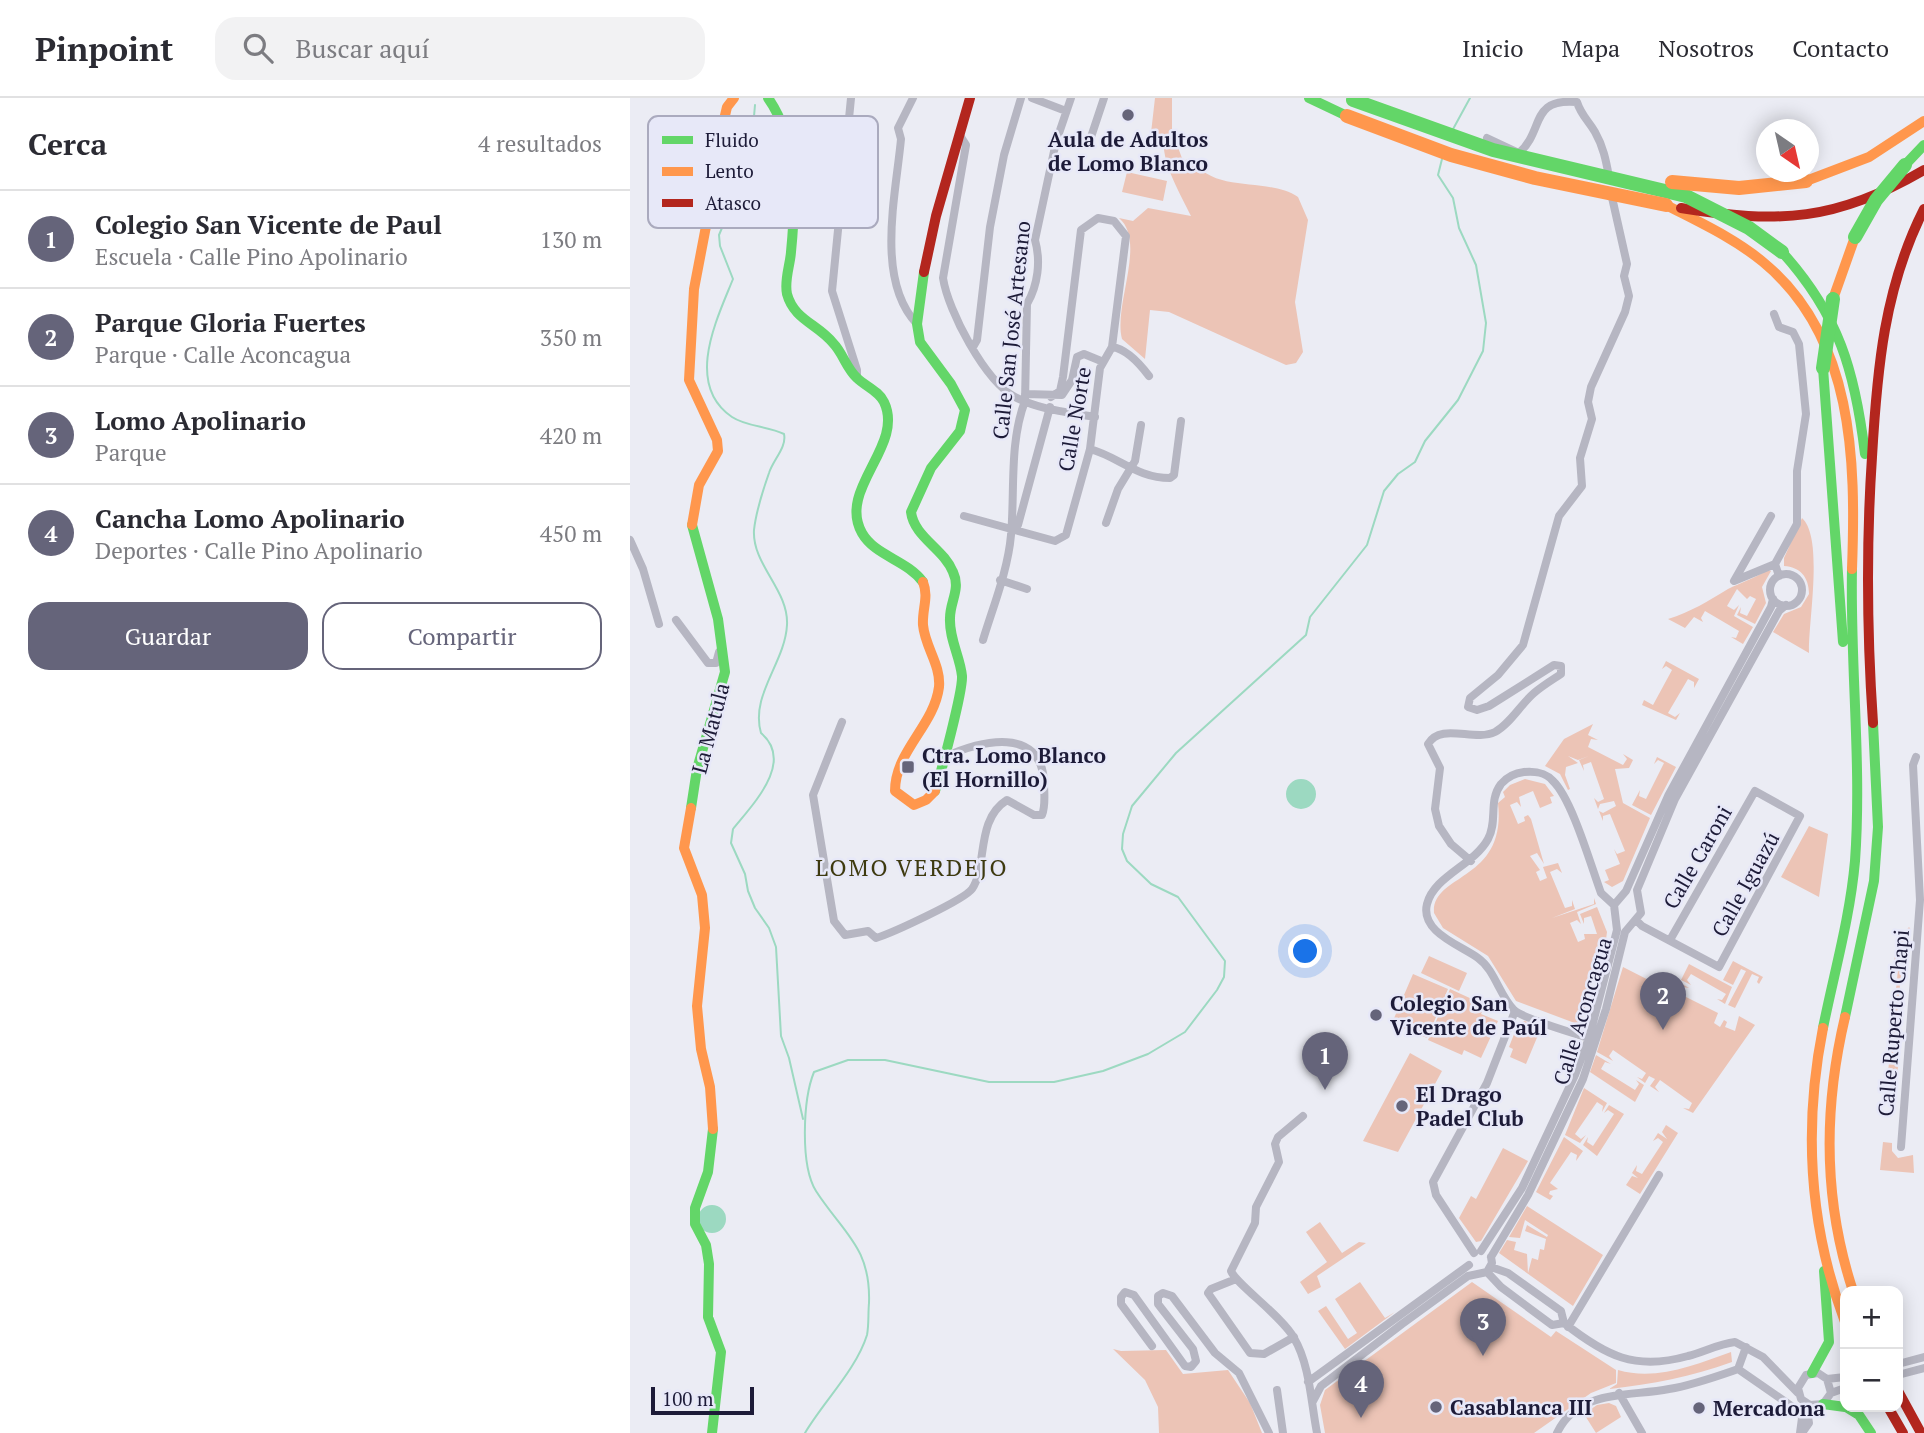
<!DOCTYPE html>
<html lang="es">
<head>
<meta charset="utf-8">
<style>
  :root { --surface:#fff; --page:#f2f2f3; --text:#2b2b33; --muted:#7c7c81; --line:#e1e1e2; --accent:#65647a }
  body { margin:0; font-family:"PT Serif",serif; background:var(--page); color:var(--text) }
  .controls { position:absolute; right:21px; bottom:21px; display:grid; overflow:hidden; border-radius:14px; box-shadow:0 4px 18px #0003 }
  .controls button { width:63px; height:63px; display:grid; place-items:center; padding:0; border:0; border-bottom:2px solid var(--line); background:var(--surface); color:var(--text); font:35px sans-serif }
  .compass { position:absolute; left:1126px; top:21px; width:63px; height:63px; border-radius:50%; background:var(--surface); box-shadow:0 4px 18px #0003; rotate:146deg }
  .scale { position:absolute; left:21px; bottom:18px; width:103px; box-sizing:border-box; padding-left:7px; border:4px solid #1d1b38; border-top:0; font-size:19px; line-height:24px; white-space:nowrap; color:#1d1b38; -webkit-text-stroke:5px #e7e8f8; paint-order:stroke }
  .you { position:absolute; left:676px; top:854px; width:24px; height:24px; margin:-18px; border:5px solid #fff; border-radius:50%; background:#1a73e8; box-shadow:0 0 0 10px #1a73e833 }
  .badge { display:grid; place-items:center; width:46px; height:46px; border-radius:50%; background:var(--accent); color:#fff; font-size:23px; font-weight:700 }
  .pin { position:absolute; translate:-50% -58px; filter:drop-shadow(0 2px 4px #0008) }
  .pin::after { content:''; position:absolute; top:37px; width:24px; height:21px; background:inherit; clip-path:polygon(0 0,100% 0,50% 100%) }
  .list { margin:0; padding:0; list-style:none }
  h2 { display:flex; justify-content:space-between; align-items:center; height:91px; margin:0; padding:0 28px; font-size:30px }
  h2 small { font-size:23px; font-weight:400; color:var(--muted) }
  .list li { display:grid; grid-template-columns:46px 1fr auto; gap:21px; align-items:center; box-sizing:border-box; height:98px; padding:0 28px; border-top:2px solid var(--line) }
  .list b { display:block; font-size:26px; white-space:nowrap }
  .list p { margin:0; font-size:23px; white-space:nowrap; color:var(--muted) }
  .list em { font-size:23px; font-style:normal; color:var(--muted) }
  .actions { display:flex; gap:14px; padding:21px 28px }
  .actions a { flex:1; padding:16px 0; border:2px solid var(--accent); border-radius:21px; text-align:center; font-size:24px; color:var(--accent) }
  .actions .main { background:var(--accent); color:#fff }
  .icon { flex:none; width:38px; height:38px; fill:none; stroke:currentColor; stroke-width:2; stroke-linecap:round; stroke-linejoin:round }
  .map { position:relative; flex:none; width:1294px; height:1335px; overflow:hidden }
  header { display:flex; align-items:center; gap:42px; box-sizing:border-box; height:98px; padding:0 35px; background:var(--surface); border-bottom:2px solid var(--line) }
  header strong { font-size:33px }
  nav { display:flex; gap:38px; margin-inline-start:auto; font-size:24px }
  .search { width:490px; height:63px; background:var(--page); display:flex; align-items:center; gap:18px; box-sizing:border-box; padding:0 24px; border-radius:21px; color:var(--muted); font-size:26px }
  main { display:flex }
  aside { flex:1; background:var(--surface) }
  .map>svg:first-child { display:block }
</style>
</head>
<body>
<header>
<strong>Pinpoint</strong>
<div class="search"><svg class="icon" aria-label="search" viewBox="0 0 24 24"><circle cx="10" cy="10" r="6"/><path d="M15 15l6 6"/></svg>Buscar aquí</div>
<nav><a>Inicio</a><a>Mapa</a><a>Nosotros</a><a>Contacto</a></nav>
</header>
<main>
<aside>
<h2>Cerca<small>4 resultados</small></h2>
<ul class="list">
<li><span class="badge">1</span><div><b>Colegio San Vicente de Paul</b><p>Escuela · Calle Pino Apolinario</p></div><em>130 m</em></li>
<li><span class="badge">2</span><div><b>Parque Gloria Fuertes</b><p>Parque · Calle Aconcagua</p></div><em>350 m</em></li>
<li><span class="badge">3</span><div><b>Lomo Apolinario</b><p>Parque</p></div><em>420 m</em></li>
<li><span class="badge">4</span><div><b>Cancha Lomo Apolinario</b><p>Deportes · Calle Pino Apolinario</p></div><em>450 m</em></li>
</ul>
<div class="actions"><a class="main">Guardar</a><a>Compartir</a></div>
</aside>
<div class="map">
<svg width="1294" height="1335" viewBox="0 0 1294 1335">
  <rect width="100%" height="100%" fill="#ebecf4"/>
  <!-- green -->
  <path fill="#ecc4b6" d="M525 0H542V33L553 63 561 60C583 97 637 78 668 99L678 122 665 204 673 254 666 265 656 267 539 214 520 212 515 261 492 241C483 207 517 144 489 120L503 123 518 110 561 118C550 95 530 63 534 37L521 35Z
    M497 74 537 83 533 103 492 94Z
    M1172 420C1194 440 1178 524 1179 555L1143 534 1154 516 1171 509 1179 496C1179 479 1170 469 1154 468V460Z
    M1138 472 1141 473 1132 489 1136 505 1125 526 1107 517 1111 509 1110 515 1117 518 1126 501 1120 498 1117 501 1107 491 1097 508 1104 512 1109 507 1104 518 1123 529 1113 546 1101 539 1106 540 1109 533 1075 513 1071 520 1073 524 1064 519 1055 530 1038 521C1061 514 1078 503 1098 491 1110 485 1125 480 1138 472Z
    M1036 563 1069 581 1064 590V584L1058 581 1038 615 1045 619 1050 615 1046 622 1012 607 1014 602 1023 607 1042 572 1036 568 1032 571Z
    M963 626 958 637 968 642 961 641 958 649 993 667 997 661 993 656 1003 662 999 670 985 671 993 705 1020 720 993 783 982 789 974 784 979 782 975 772 990 766 984 751 987 756 995 753 980 716 973 718V723L969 713 973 715 986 708 984 703 970 706 968 711 964 700 968 704 974 701 961 664 953 667 954 673 949 662 959 658 948 662 938 658 948 665 936 669 935 677 940 691 938 692 930 676 915 668 934 641Z
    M1027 659 1046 669 1021 717 1002 707 1010 692 1009 698 1016 701 1034 665 1028 662 1024 666Z
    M895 681 915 686 924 698 920 699 922 705 910 710 903 693 889 699 891 709 887 704 880 707 888 726 895 723 894 719 898 717 901 721 914 766 907 755 900 758 910 772 906 774 910 783 917 780 913 769 928 765 932 775 927 771 920 774 935 810 942 808V802L945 811 922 820 964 806V800L966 806 947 814 951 826 947 822 940 825 948 844 955 841 954 836H967L961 818 954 820V826L950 816 967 809 977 834 974 856H970L950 927 886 903 858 858 813 830 804 815C801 775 877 784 868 705L875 699 873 694 880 687Z
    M1179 728 1198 736 1189 799 1151 779Z
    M1279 829 1281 832 1275 835 1265 938 1271 940 1267 978 1253 977 1258 975 1268 871 1263 870C1265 854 1269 841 1279 829Z
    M799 858 837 875 829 893 791 875Z
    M1103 863 1133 879 1129 886 1127 884 1129 879 1122 876 1105 910 1098 907 1116 873 1111 871 1103 887 1093 882Z
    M1059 866 1102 889 1095 906 1087 901 1092 902 1096 896 1061 876 1057 882 1061 887 1051 882Z
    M993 869 1044 895 1049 884 1059 890 1053 889 1050 896 1088 915 1084 925 1090 929 1094 922 1097 924 1095 929 1105 933 1109 918 1125 927 1063 1015 1053 1010 1059 1011 1062 1005 1030 982 1025 989 1029 994 1020 988 1025 981 1019 978 1015 985 1007 979 1012 981 1016 975 983 952 979 958 983 963 967 954Z
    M783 876 818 891 797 940 762 925Z
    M820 891 855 907 851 916 868 923 851 960 834 952 832 957 798 942Z
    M895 923 911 930 896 966 880 959 883 951 879 949 888 926Z
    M780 955 812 973 768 1054 733 1043Z
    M966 957 981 966 975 964 971 971 1005 992 1009 986 1006 982 1014 987 1005 1004 960 974Z
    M954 990 977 1005 972 1014 973 1008 967 1004 945 1036 951 1041 956 1037 950 1045 935 1037Z
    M979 1007 994 1016 967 1058 953 1047 958 1039 957 1044 963 1048 984 1016 978 1012 974 1015Z
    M1036 1027 1048 1035 1010 1096 996 1087 1002 1078 1008 1080 1002 1075 1007 1067 1006 1073 1012 1076 1033 1044 1028 1040 1023 1043 1028 1035 1037 1041 1032 1034Z
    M934 1039 953 1053 946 1063 947 1057 941 1054 920 1085 928 1091 920 1093 919 1096 923 1098 920 1102 906 1094Z
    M1253 1044 1262 1045V1053L1268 1060 1283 1057 1284 1075 1250 1072Z
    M873 1050 898 1063 851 1143 846 1144 829 1120 841 1098 846 1101Z
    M897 1108 973 1157 943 1208 869 1155 877 1142 886 1144 884 1152 897 1156 898 1175 902 1160 908 1162 910 1151 914 1152 916 1141 895 1133 897 1127 917 1139 918 1137 895 1122 890 1140 879 1139Z
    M690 1124 712 1155 729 1144 736 1145 687 1178 691 1189 678 1196 670 1184 697 1164 676 1134Z
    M730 1184 755 1220 765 1214 715 1251 688 1213 696 1208 718 1241 727 1235 705 1201Z
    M842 1184 921 1239 926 1233 986 1272V1285L961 1295 904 1335H695L690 1307 695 1292Z
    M483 1251 491 1253 536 1252 553 1276 598 1272 620 1305 632 1335H529L528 1309 515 1282Z
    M1101 1254 1102 1264C1061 1279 1023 1286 979 1291L987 1286 988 1272C1026 1283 1065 1267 1101 1254Z
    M979 1305 986 1308 991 1319 966 1335 954 1316 967 1307Z"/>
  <!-- water -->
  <path fill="#9cd9c1" d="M656 696a15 15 0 1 1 30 0a15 15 0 1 1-30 0Z
    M68 1121a14 14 0 1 1 28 0a14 14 0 1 1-28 0Z"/>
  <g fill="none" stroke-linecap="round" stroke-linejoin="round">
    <!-- stream -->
    <path stroke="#9cd9c1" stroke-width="2" d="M125 7 120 63 89 137 90 148 103 181C87 221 54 286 102 319 117 329 138 328 154 336 157 349 143 362 139 375 133 392 126 414 124 432 122 467 159 492 157 527 155 565 120 597 131 635 165 664 123 706 103 731L101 745 115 776 118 793 125 810 139 830 146 849 151 938 159 960 173 1021
      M822 33 840 0
      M175 1335C194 1303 226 1272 237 1237 239 1227 238 1215 239 1205 241 1149 213 1135 186 1093 170 1067 173 1001 184 974L218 962H255L359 984H424L473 973 518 956 555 934 587 892 594 879 595 863 548 799 521 786 497 763 492 751 493 736 502 708 546 655 676 537 680 519 737 447 754 393 768 376 785 364 795 343 828 302 853 253 856 225 846 167 829 130 823 100 808 77 812 61"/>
    <!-- street -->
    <path stroke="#b6b6c2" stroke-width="8" d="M221 0 202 193 227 272V280
      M283 0 268 30 271 41C266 96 245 182 287 226
      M402 0 436 13
      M329 36 336 47 313 180C318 213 355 283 385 299 410 312 438 314 465 319
      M857 40 889 55C915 32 899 0 947 4 951 17 958 22 965 34 973 48 976 62 979 79
      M460 42 474 0
      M1144 216 1149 229 1163 234 1169 246 1176 316 1167 373V426L1145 466 1149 478
      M343 249 347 242 360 129 374 57 391 0
      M482 249C497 251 510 266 519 278
      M395 296 432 297 442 282 447 259 454 256 471 263
      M421 299 430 293 433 279 451 132 468 120 484 123 496 138 482 249
      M460 351C489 359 507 380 540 380L544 377 551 323
      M334 418 425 443 436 437 460 351 470 270 482 249
      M1141 418 1104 483 1145 466
      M476 425 488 391 505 363 511 327
      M381 431 388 427 420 309
      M0 442 13 471 29 526
      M1140 492a16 16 0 1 1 32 0a16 16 0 1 1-32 0Z
      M370 482 397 491
      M46 522 78 565H86L89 554
      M353 542C363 509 378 472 381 437 385 394 379 345 395 303L397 206C408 187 411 163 405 142L426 44 441 0
      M212 624 183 697 204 823 215 837 238 833 246 840C262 835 334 802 342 791 358 768 345 722 377 702L404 717H412C416 707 414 696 414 685 412 627 350 643 315 659
      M841 763 821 746 809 728 805 711 810 670 798 646C811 624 844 644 865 634 880 626 891 606 904 595 912 588 922 582 931 576V568L924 567 859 608 847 612 838 609 840 600 868 577 893 547 929 418 952 388 950 360 962 321 958 304 961 289 995 214 999 198 994 178 997 166 981 95
      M1007 823 1012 828 1089 869 1170 718 1125 693 1040 842
      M959 940C943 935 894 921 884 912 869 897 865 872 848 860 830 847 790 834 797 806 804 778 844 767 858 741 868 723 858 703 871 686 877 679 885 675 894 674 905 673 915 674 923 683 942 701 961 768 971 795L984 807
      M673 1018 648 1039 645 1046 649 1064 626 1109 625 1125 601 1173C606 1186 652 1218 664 1240 680 1267 681 1305 687 1335
      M1271 1049 1290 802 1283 667 1286 659
      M851 1153 892 1090 945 977 959 940 987 832 984 807 996 793 1038 698 1141 509 1143 501
      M844 1155 806 1097 803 1084 857 985 885 913
      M861 1159 898 1097 953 981 976 911 995 834 1011 815 1007 792 1045 701 1149 513 1156 507
      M861 1169 878 1175 931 1213 934 1225
      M857 1174 871 1189 922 1227 934 1225
      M606 1181 581 1191 578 1195 620 1255 634 1256 664 1239
      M934 1225C976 1258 1005 1273 1058 1258 1074 1254 1088 1246 1105 1244L1133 1259 1168 1295
      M938 1229 1029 1077
      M522 1248 491 1206V1199L495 1194 504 1197 555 1268 561 1269 566 1263 563 1251 528 1206V1198L533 1195 542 1198 585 1255 609 1275 639 1335
      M1268 1266 1294 1259
      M1108 1271 1116 1249
      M1268 1277 1294 1270
      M1197 1281 1201 1295 1193 1306 1180 1307 1171 1301 1168 1290 1176 1277 1188 1275 1197 1281 1215 1279
      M678 1284 839 1167
      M647 1292 653 1335
      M989 1295 1012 1335
      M1201 1295 1215 1290
      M683 1303 691 1288 772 1226 838 1178 857 1174 862 1165 861 1159
      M927 1335C948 1291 998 1299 1039 1291 1063 1287 1085 1279 1108 1271L1170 1314 1172 1320 1170 1335
      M1172 1335 1179 1325 1176 1306"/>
    <!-- fast -->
    <path stroke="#63d668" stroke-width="10" d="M138 0C168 42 166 104 161 154 160 168 154 182 157 196 164 222 188 226 203 245 213 255 216 270 227 280 235 288 249 293 254 304 275 348 207 391 232 435 245 458 277 462 293 484
      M679 0 717 18
      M1275 67 1294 47
      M1152 154C1209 217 1225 273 1235 356
      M294 174 287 226 290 244 321 286 335 312 330 333 301 370 281 414C284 439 314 451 323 474 331 491 320 503 320 520 319 541 330 558 332 578 333 593 311 675 305 693
      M1193 270 1213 544
      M61 710 67 671 95 574 88 521 62 427
      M1215 919 1244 783 1248 729 1243 625
      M1193 930C1204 875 1220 820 1225 763 1232 666 1220 568 1222 471
      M1182 1275 1199 1244 1194 1173
      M1193 1306 1215 1309
      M1216 1309 1229 1317 1241 1335
      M82 1335 91 1254 78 1219 79 1166 76 1147 65 1126V1110L78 1074 83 1031"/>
    <!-- slow -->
    <path stroke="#ff974d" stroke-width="10" d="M1176 83 1239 59 1294 23
      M1036 107C1069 124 1104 140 1133 164 1224 239 1226 362 1222 471
      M1203 201 1225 139
      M62 427 69 387 88 353 87 342 59 282 64 191 77 123 101 75 93 26 97 9 104 0
      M293 484C299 499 292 511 293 527 295 549 311 567 309 589 304 628 265 653 265 693L284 707 296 702 305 693
      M61 710 54 750 72 797 75 830 67 908 71 951 80 989 83 1031
      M1215 919C1193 1012 1193 1102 1223 1193
      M1193 930C1173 1031 1179 1128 1215 1224"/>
    <!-- jam -->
    <path stroke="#b3261e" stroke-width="10" d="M1051 110C1149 126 1207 123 1294 72
      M294 174 306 118 340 0
      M1243 625C1237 536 1236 448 1242 359 1247 272 1254 190 1294 111
      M1268 1293 1291 1335
      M1258 1309 1273 1335"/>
    <!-- fast-bridge -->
    <path stroke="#63d668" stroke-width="14" d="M723 2 863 52 1056 98 1119 130 1152 154
      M1225 139 1246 102 1275 67
      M1193 270 1203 201"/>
    <!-- slow-bridge -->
    <path stroke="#ff974d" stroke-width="14" d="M717 18 821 57 905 80 1036 107
      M1042 84 1109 90 1176 83"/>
  </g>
  <!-- markers -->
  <g fill="#65647a" stroke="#e7e8f8" stroke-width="2.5">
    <circle cx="498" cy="17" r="7"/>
    <rect x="271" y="662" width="14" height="14" rx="3.5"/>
    <circle cx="746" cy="917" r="7"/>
    <circle cx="772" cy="1008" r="7"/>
    <circle cx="806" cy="1309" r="7"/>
    <circle cx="1069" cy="1310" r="7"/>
  </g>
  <g text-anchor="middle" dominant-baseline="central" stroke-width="5" stroke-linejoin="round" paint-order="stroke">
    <!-- poi labels -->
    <g font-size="21" font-weight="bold" fill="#1d1b38" stroke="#e7e8f8" text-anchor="start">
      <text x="498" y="41" text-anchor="middle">Aula de Adultos<tspan x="498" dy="24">de Lomo Blanco</tspan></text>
      <text x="292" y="657">Ctra. Lomo Blanco<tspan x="292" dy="24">(El Hornillo)</tspan></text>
      <text x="760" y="905">Colegio San<tspan x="760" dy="24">Vicente de Paúl</tspan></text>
      <text x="786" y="996">El Drago<tspan x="786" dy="24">Padel Club</tspan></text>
      <text x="820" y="1309">Casablanca III</text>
      <text x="1083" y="1310">Mercadona</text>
    </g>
    <!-- street labels -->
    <g font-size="21" fill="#1d1b38" stroke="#e7e8f8">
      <text transform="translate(381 232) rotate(-84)">Calle San José Artesano</text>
      <text transform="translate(444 321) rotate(-80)">Calle Norte</text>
      <text transform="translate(80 630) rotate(-75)">La Matula</text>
      <text transform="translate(1067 759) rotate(-60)">Calle Caroni</text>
      <text transform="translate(1115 786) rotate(-61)">Calle Iguazú</text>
      <text transform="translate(952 913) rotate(-73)">Calle Aconcagua</text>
      <text transform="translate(1263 925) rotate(-85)">Calle Ruperto Chapi</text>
    </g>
    <!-- neighbourhood labels -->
    <g font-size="23" letter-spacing="2" fill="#3e3a10" stroke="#e7e8f8">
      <text x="282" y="769">LOMO VERDEJO</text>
    </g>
  </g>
  <!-- legend -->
  <rect x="18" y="18" width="230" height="112" rx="10" fill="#e7e8f8" stroke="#aaaabe" stroke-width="2"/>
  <rect x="32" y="38" width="31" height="8" fill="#63d668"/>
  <rect x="32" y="69" width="31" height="9" fill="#ff974d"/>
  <rect x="32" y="101" width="31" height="8" fill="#b3261e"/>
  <g font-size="19" fill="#1d1b38">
    <text x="75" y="49">Fluido</text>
    <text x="75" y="80">Lento</text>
    <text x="75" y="112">Atasco</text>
  </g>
</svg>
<div class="controls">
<button>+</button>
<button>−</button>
</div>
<svg class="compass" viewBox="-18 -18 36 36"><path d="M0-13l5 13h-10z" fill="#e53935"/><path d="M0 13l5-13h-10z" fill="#7c7c81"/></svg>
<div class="scale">100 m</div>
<div class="you"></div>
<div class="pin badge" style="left:695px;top:992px">1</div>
<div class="pin badge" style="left:1033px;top:932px">2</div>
<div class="pin badge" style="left:853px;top:1258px">3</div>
<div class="pin badge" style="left:731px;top:1320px">4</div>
</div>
</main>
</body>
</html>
